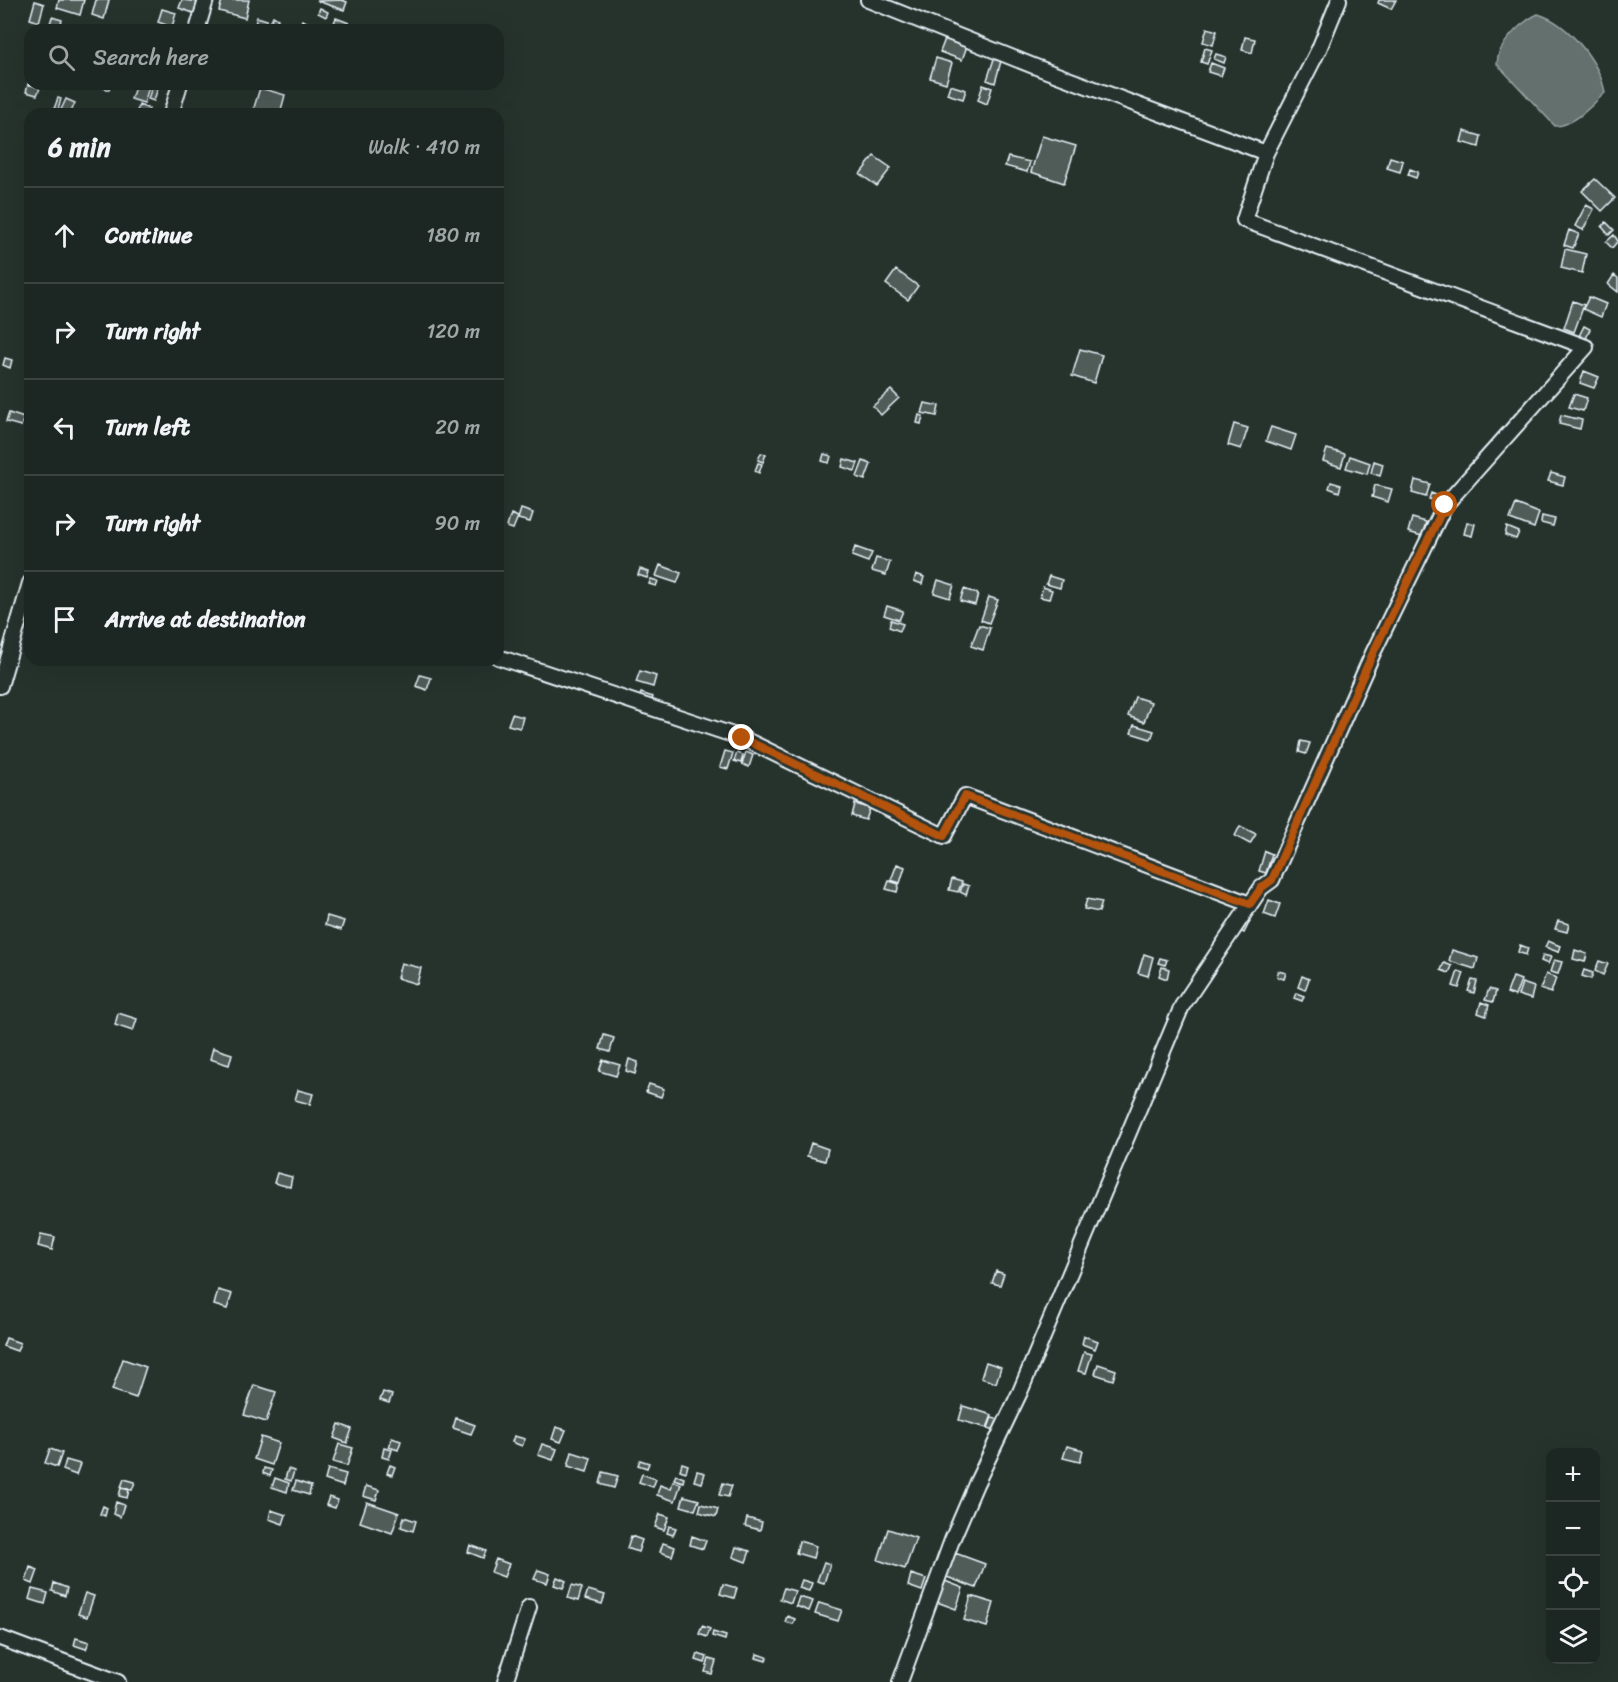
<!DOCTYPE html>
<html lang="en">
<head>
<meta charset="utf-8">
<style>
  :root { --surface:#1c2622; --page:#29322f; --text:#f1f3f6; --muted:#a0a5a5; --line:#3a4340 }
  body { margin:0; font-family:Sriracha,sans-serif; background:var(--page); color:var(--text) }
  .controls { position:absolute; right:18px; bottom:18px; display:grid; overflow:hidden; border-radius:12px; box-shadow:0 6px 24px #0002 }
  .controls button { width:54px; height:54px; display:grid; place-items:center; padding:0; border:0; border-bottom:2px solid var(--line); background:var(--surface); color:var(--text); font:30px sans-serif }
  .stop { position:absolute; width:18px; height:18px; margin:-14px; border:4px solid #b45309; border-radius:50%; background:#fff }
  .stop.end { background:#b45309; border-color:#fff; box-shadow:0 2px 6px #0008 }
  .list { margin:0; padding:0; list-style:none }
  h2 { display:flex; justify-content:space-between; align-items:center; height:78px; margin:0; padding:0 24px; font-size:26px }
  h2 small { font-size:20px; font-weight:400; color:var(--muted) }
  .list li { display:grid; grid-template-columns:39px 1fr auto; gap:18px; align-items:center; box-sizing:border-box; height:96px; padding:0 24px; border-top:2px solid var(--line) }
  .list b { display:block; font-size:22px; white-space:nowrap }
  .list em { font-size:20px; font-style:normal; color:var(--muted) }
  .icon { flex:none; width:33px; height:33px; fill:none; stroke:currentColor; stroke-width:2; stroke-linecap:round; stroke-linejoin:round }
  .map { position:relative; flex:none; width:1618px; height:1682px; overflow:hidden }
  .search { position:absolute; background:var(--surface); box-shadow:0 6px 24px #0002; left:24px; top:24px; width:480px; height:66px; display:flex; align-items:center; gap:15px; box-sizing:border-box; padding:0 21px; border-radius:18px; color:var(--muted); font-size:22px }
  .panel { position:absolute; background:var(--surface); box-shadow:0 6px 24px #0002; left:24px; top:108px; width:480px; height:558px; border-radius:18px }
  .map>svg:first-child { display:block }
</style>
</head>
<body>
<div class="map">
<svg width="1618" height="1682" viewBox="0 0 1618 1682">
  <rect width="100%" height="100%" fill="#26332d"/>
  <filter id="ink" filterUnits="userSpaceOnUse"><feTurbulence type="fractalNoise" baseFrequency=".0167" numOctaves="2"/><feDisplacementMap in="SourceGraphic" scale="12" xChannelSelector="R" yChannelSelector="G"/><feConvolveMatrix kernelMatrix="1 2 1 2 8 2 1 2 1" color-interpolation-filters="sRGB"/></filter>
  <g filter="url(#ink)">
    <!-- water -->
    <path fill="#636f6d" stroke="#98a3a5" stroke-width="1.5" d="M1538 14C1568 23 1600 62 1605 93 1591 105 1575 126 1555 126L1497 64C1497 45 1521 22 1538 14Z"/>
    <!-- building -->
    <path fill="#505c59" stroke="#e8f1f8" stroke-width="1.5" d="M59 0H84L80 15 57 8Z
      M96 0H109L104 19 92 15Z
      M182 0 200 2 196 14 179 8Z
      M222 0H249L245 18 219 11Z
      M342 0 347 2 344 10 317 1Z
      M1379 0H1396L1391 9 1378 3Z
      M35 1 44 4 39 22 30 19Z
      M320 8 328 12 326 17 318 13Z
      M162 9 176 13 172 27 158 22Z
      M273 16 278 19 274 29 268 27Z
      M52 17 62 20 59 30H48Z
      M257 17 267 20 265 27 255 24Z
      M336 18 349 23 346 30 332 28Z
      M302 20 324 30H298Z
      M1207 28 1217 31 1213 45 1203 42Z
      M1245 37 1255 39 1252 53 1242 50Z
      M945 39 967 46 962 60 940 52Z
      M1205 48 1212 50 1207 64 1201 62Z
      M1216 54 1226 57 1224 63 1214 59Z
      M936 58 952 63 946 83 930 78Z
      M994 59 1001 61 995 83 987 80Z
      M1211 63 1224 68 1221 76 1208 72Z
      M28 84 40 88 37 95 26 92Z
      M94 84H110L109 90Z
      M136 84H150L144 103 131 99Z
      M153 84H159L154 101 148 99Z
      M950 85 966 90 963 99 947 94Z
      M983 85 992 88 987 104 978 100Z
      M260 88 285 95 280 114H252Z
      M58 98 61 99 58 110 54 109Z
      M66 99 75 103 70 114H59Z
      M139 105 149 109 147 114H136Z
      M1464 131 1481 136 1479 147 1461 142Z
      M1042 136 1076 146 1064 183 1031 172Z
      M874 156 891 168 877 186 860 174Z
      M1008 157 1030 162 1027 172 1005 166Z
      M1390 157 1403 161 1400 172 1387 168Z
      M1410 169 1418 172 1416 178 1408 175Z
      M1595 179 1615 198 1602 211 1582 191Z
      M1586 205 1594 209 1583 230 1575 226Z
      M1606 222 1614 230 1609 235 1602 227Z
      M1569 230 1579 234 1573 248 1564 245Z
      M1614 235 1618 241 1612 248 1606 242Z
      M1565 249 1586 254 1582 273 1561 268Z
      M896 270 918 286 908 300 886 284Z
      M1614 275 1618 278V292L1608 284Z
      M1589 297 1606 304 1601 317 1583 309Z
      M1573 301 1584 305 1574 332 1564 328Z
      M1584 326 1590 329 1585 341 1578 338Z
      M1080 349 1102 355 1094 383 1072 376Z
      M5 358 12 360 10 368 3 365Z
      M1584 371 1599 377 1594 388 1580 383Z
      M891 390 899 398 881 415 873 406Z
      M1574 394 1587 398 1583 411 1569 407Z
      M925 403 939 406 937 416 922 413Z
      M9 413 24 418 21 426 6 422Z
      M919 415 923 416 921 424 917 423Z
      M1561 415 1582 420 1580 429 1559 424Z
      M1234 424 1248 428 1241 449 1228 445Z
      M1271 427 1296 435 1291 450 1266 441Z
      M1327 449 1345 454 1341 467 1323 461Z
      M761 453 766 454 763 462 758 460Z
      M824 454 831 456 829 463 822 461Z
      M1350 456 1370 463 1367 474 1346 468Z
      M844 459 858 463 855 471 842 467Z
      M863 461 871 464 865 480 857 477Z
      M1374 461 1383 464 1380 476 1371 473Z
      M758 463 762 464 759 473 755 471Z
      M1551 473 1565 477 1563 485 1548 481Z
      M1415 480 1430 484 1426 497 1412 493Z
      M1331 482 1341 485 1339 492 1329 488Z
      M1375 485 1392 489 1388 502 1372 497Z
      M1431 493 1441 497 1440 502 1429 499Z
      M1516 504 1539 513 1534 528 1510 519Z
      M521 509 533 513 530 522 518 519Z
      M511 514 518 517 513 529 507 527Z
      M1542 516 1555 519 1553 526 1541 523Z
      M1412 518 1426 522 1422 536 1408 532Z
      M1467 522 1475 524 1472 536 1464 534Z
      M1507 527 1519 532 1516 539 1505 535Z
      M855 547 872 553 868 562 852 556Z
      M876 558 890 562 886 575 872 571Z
      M660 565 681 573 677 583 656 576Z
      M640 569 649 572 647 578 638 575Z
      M916 574 924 577 922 584 914 581Z
      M1049 576 1062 580 1060 588 1046 584Z
      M651 579 658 581 656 586 649 584Z
      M938 580 954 585 950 598 934 593Z
      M1043 587 1052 590 1049 599 1040 597Z
      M964 589 978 594 975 605 960 601Z
      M989 597 998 600 989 623 981 620Z
      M887 606 903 611 899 620 884 615Z
      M891 620 903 624 900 631 889 627Z
      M979 625 990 628 983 650 971 646Z
      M640 671 656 676 653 687 636 682Z
      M420 675 431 678 427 690 416 686Z
      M641 693 653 697 650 706 638 703Z
      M1135 697 1151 702 1144 722 1128 716Z
      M512 714 523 717 520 728 508 725Z
      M1134 725 1154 731 1151 739 1131 733Z
      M1301 741 1310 743 1306 754 1299 752Z
      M725 751 733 753 728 769 720 767Z
      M746 752 753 755 749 767 742 764Z
      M737 753 743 755 741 763 734 761Z
      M855 804 870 808 866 820 852 816Z
      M1240 826 1256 834 1250 844 1235 836Z
      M1265 851 1272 854 1266 873 1259 871Z
      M897 864 905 867 900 883 891 880Z
      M952 879 962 882 958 892 949 890Z
      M889 881 899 884 897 892 886 889Z
      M963 884 969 886 966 895 960 892Z
      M1087 899 1102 902 1099 912 1084 909Z
      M1269 900 1280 904 1275 918 1264 914Z
      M327 916 344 921 341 930 325 925Z
      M1241 916 1250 921 1244 933 1235 929Z
      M1558 921 1569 924 1567 932 1555 929Z
      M1548 941 1560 946 1558 952 1545 947Z
      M1520 945 1528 948 1526 955 1518 952Z
      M1452 950 1478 958 1475 969 1449 961Z
      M1575 950 1587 954 1585 962 1573 959Z
      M1144 954 1153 957 1148 976 1138 973Z
      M1543 955 1551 957 1548 964 1541 961Z
      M1160 958 1167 960 1165 965 1158 963Z
      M1554 960 1562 962 1558 974 1550 972Z
      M1599 961 1608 964 1603 975 1595 971Z
      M401 963 421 968 417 984 397 978Z
      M1444 963 1452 966 1449 973 1441 970Z
      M1162 967 1169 969 1167 979 1159 976Z
      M1584 970 1593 973 1591 979 1582 976Z
      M1278 971 1286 973 1284 979 1277 977Z
      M1458 971 1464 973 1459 988 1453 986Z
      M1546 974 1556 978 1551 993 1540 989Z
      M1302 976 1309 979 1305 990 1298 987Z
      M1513 977 1521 980 1515 996 1507 993Z
      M1472 980 1477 981 1474 993 1468 991Z
      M1522 983 1534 987 1531 999 1518 995Z
      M1489 989 1496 991 1493 1002 1485 1000Z
      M1296 993 1304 996 1302 1001 1294 998Z
      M1481 1002 1489 1005 1486 1016 1478 1013Z
      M118 1013 137 1019 133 1031 115 1025Z
      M604 1035 614 1038 610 1052 600 1049Z
      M213 1048 232 1054 229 1065 210 1059Z
      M629 1059 638 1062 635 1074 626 1071Z
      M603 1060 620 1065 616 1076 599 1071Z
      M649 1084 664 1089 661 1097 646 1092Z
      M298 1090 313 1094 310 1104 295 1100Z
      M811 1143 828 1149 825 1161 807 1156Z
      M277 1173 292 1177 290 1187 274 1183Z
      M41 1234 55 1237 52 1250 38 1246Z
      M996 1271 1004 1274 1000 1285 992 1283Z
      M218 1290 232 1294 227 1309 214 1305Z
      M1084 1336 1098 1341 1095 1349 1082 1344Z
      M6 1338 20 1343 17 1351 3 1346Z
      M1084 1352 1092 1354 1086 1373 1078 1371Z
      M123 1359 146 1367 136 1398 112 1390Z
      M986 1362 1001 1367 996 1383 981 1378Z
      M1098 1364 1116 1370 1113 1380 1095 1374Z
      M254 1385 276 1392 266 1422 244 1415Z
      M383 1392 392 1395 389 1403 380 1400Z
      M963 1406 992 1415 987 1428 959 1420Z
      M992 1417 1003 1420 999 1431 988 1428Z
      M456 1418 475 1425 471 1434 453 1428Z
      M339 1424 352 1429 347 1443 334 1438Z
      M556 1427 566 1430 561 1442 552 1439Z
      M514 1436 525 1439 522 1446 512 1442Z
      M261 1437 279 1443 272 1465 254 1459Z
      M392 1438 401 1441 398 1450 389 1447Z
      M339 1444 353 1448 347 1466 333 1462Z
      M542 1444 557 1449 553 1460 538 1455Z
      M1067 1446 1083 1450 1080 1462 1063 1458Z
      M384 1448 392 1450 389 1459 382 1457Z
      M50 1449 62 1453 57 1467 45 1463Z
      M572 1452 591 1458 587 1472 568 1466Z
      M66 1460 80 1464 76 1475 63 1470Z
      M640 1460 649 1463 647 1468 638 1465Z
      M682 1463 688 1465 686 1472 680 1470Z
      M390 1465 395 1467 392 1475 387 1473Z
      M264 1468 272 1470 270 1476 263 1473Z
      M288 1469 294 1471 291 1481 285 1479Z
      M328 1469 346 1474 343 1486 325 1480Z
      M697 1471 705 1473 702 1483 694 1481Z
      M603 1472 618 1476 614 1488 600 1484Z
      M642 1474 656 1479 653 1487 639 1482Z
      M676 1475 684 1478 683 1482 674 1479Z
      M275 1478 289 1483 287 1492 272 1487Z
      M124 1479 135 1482 132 1490 121 1487Z
      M296 1481 311 1486 309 1495 293 1490Z
      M673 1481 681 1484 675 1501 657 1495 660 1485 671 1489Z
      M723 1483 732 1486 728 1497 719 1495Z
      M366 1486 379 1490 376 1500 363 1496Z
      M121 1488 129 1490 127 1498 119 1496Z
      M684 1496 699 1500 695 1510 681 1506Z
      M329 1497 338 1500 335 1508 326 1505Z
      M116 1502 124 1505 120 1517 113 1514Z
      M367 1502 399 1513 392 1533 360 1522Z
      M701 1504 718 1509 716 1517 699 1512Z
      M103 1506 107 1508 105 1516 100 1514Z
      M271 1510 286 1515 283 1524 269 1519Z
      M660 1514 669 1517 664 1530 655 1527Z
      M404 1517 416 1521 413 1531 401 1527Z
      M747 1518 762 1522 760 1530 745 1526Z
      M669 1526 676 1528 673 1535 667 1533Z
      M888 1529 916 1538 905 1569 878 1560Z
      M631 1536 642 1540 638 1552 627 1548Z
      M692 1536 706 1541 703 1549 690 1545Z
      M799 1541 816 1546 813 1558 796 1553Z
      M663 1543 675 1547 672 1556 660 1552Z
      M470 1545 486 1551 483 1558 468 1552Z
      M736 1547 750 1551 746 1562 733 1557Z
      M955 1553 985 1564 976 1588 947 1577Z
      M496 1559 509 1564 504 1577 491 1572Z
      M824 1562 830 1564 824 1583 817 1581Z
      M30 1567 38 1570 33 1584 26 1581Z
      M538 1570 550 1574 547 1583 534 1579Z
      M911 1574 926 1579 922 1591 908 1586Z
      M557 1577 566 1581 563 1588 554 1585Z
      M802 1580 812 1583 809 1591 799 1588Z
      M945 1581 963 1588 956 1609 937 1602Z
      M54 1583 67 1588 65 1596 52 1591Z
      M723 1584 737 1588 734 1598 720 1594Z
      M572 1585 582 1588 578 1601 568 1598Z
      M784 1588 795 1591 791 1603 780 1599Z
      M32 1589 48 1593 45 1604 29 1599Z
      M588 1590 605 1595 602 1604 585 1599Z
      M85 1593 94 1596 87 1617 78 1614Z
      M971 1596 994 1603 987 1627 964 1620Z
      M799 1597 813 1601 809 1611 796 1606Z
      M819 1603 842 1610 838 1621 815 1614Z
      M787 1616 795 1619 793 1624 785 1622Z
      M702 1626 710 1629 707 1637 699 1634Z
      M713 1632 726 1636 725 1640 712 1636Z
      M76 1638 89 1642 86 1649 74 1645Z
      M698 1654 707 1657 705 1663 696 1660Z
      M757 1654 767 1657 766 1661 756 1658Z
      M709 1659 716 1661 712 1674 705 1672Z"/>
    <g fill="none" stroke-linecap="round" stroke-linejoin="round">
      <defs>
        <path id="street" d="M868 0 1036 67 1266 153 1244 220 1586 347 1445 505 1373 653 1272 880 1261 888 1182 1006 1020 1392 976 1484 952 1540 900 1682
          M197 30 206 0
          M171 114 180 84
          M1266 153 1319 49 1339 0
          M498 657 742 738 944 836 965 796 1250 904
          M0 686 30 583
          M0 1638 118 1682
          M505 1682 529 1607"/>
      </defs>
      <!-- street casing -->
      <use href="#street" stroke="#e8f1f8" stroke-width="18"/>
      <!-- street -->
      <use href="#street" stroke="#26332d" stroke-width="14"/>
    </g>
  </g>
  <g fill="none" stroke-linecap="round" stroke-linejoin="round" filter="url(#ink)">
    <!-- route -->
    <path stroke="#b45309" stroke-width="8" d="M742 738 944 836 965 796 1250 904 1261 888 1272 880 1373 653 1445 505"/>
  </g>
</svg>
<div class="controls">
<button>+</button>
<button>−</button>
<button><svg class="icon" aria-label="locate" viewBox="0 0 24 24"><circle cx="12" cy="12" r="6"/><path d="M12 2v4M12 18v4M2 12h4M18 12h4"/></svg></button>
<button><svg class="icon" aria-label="layers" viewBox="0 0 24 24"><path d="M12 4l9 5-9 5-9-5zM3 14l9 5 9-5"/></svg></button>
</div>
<div class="stop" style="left:1445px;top:505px"></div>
<div class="stop end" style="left:742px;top:738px"></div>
<div class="search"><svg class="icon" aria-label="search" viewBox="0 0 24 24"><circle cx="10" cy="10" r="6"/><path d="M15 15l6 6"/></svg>Search here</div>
<section class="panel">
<h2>6 min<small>Walk · 410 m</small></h2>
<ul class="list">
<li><svg class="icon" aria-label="ahead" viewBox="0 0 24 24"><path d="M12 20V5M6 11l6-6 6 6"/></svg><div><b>Continue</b></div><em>180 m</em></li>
<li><svg class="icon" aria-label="right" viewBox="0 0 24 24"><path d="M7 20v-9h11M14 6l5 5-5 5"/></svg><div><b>Turn right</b></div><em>120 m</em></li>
<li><svg class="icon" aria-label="left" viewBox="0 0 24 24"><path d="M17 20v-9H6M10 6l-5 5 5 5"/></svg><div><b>Turn left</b></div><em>20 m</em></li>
<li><svg class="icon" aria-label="right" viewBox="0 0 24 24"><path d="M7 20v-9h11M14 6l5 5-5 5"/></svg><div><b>Turn right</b></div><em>90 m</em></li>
<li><svg class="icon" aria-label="arrive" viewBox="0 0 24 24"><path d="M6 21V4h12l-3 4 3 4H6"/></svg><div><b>Arrive at destination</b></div></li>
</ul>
</section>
</div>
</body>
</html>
